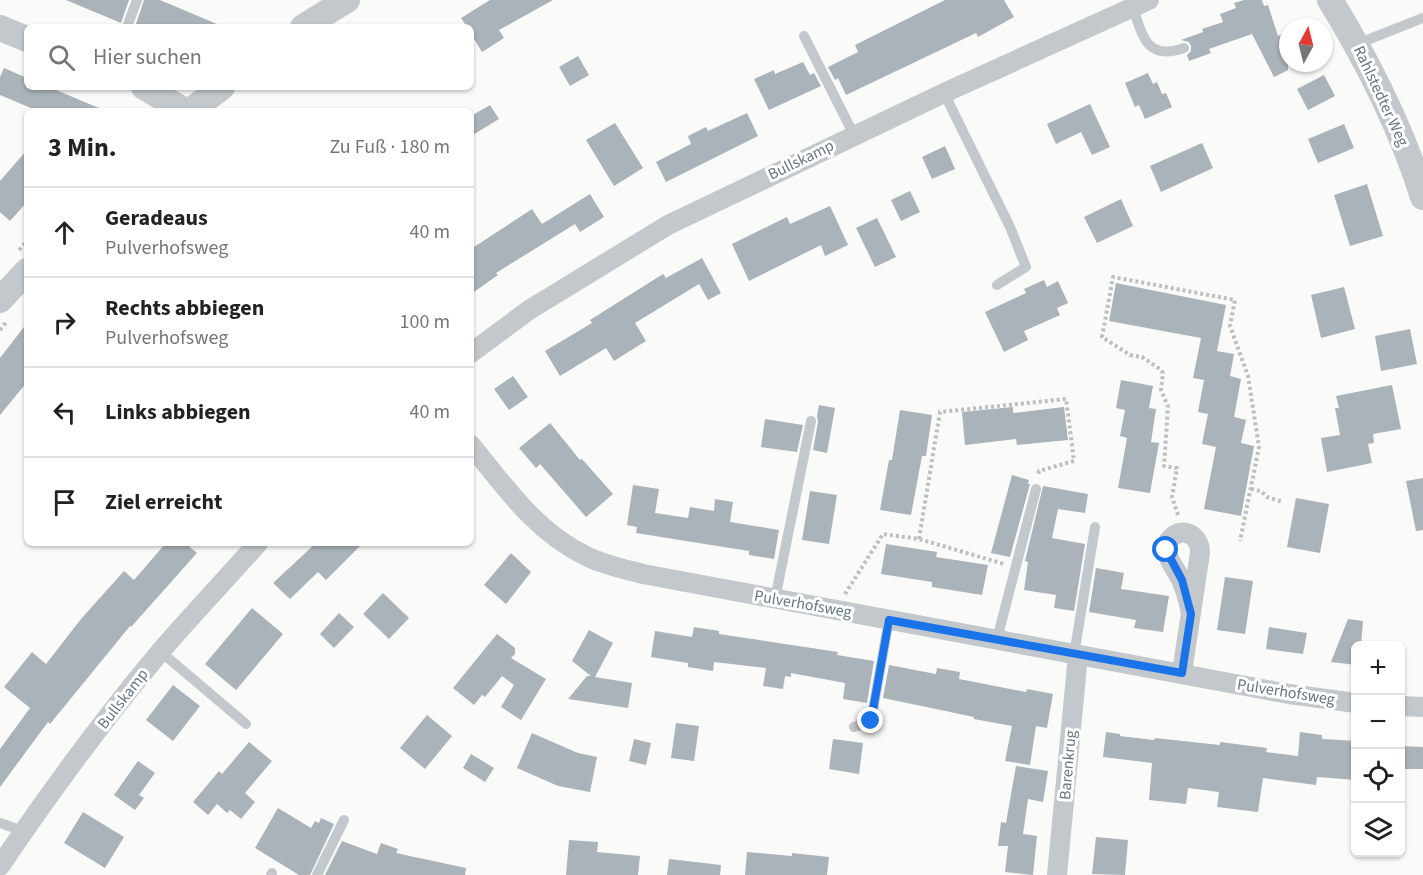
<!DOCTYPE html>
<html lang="de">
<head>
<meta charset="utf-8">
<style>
  :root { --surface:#fff; --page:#f2f2f2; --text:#222; --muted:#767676; --line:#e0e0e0 }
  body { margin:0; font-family:"Source Sans 3",sans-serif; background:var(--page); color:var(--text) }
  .controls { position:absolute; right:18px; bottom:18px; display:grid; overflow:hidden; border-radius:9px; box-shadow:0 2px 4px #0004 }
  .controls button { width:54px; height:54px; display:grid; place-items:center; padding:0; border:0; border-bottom:2px solid var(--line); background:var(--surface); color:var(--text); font:30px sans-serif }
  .compass { position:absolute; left:1279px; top:18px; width:54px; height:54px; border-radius:50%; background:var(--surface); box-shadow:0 2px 4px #0004; rotate:7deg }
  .stop { position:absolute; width:18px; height:18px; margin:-14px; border:4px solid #1a73e8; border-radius:50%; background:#fff }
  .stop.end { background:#1a73e8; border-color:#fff; box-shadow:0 2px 6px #0008 }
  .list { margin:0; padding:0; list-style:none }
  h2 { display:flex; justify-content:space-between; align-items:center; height:78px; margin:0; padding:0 24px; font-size:26px }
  h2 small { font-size:20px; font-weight:400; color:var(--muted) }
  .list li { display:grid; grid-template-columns:39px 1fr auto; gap:18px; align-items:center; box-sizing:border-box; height:90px; padding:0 24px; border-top:2px solid var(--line) }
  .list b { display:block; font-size:22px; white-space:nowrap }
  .list p { margin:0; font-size:20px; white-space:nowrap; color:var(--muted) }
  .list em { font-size:20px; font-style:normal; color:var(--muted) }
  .icon { flex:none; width:33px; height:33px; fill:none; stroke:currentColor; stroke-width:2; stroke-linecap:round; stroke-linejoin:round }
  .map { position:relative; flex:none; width:1423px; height:875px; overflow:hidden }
  .search { position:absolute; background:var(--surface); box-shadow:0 2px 4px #0004; left:24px; top:24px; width:450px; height:66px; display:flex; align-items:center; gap:15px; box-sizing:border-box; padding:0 21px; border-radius:9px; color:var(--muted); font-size:22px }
  .panel { position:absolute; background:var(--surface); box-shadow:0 2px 4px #0004; left:24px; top:108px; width:450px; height:438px; border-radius:9px }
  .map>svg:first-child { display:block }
</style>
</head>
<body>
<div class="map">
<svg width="1423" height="875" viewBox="0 0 1423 875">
  <rect width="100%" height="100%" fill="#fafaf8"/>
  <!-- building -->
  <path fill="#aab3b9" d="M66 0H129L121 23Z
    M144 0H160L224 27H135Z
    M490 0H553L499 30 504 38 482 52 471 34V27H467L461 18Z
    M945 0H1004L1014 17 978 37 976 33 846 95 838 78 835 80 828 67 858 52 855 45Z
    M1244 0H1262L1264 6 1268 5 1278 36 1283 34 1288 43V70L1274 77 1252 34 1209 49 1211 53 1189 61 1187 55 1191 51V46L1189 42 1181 40 1203 32 1202 29 1223 22 1220 14 1236 8 1234 3Z
    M578 56 589 75 570 86 559 67Z
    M803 62 810 75 814 73 821 86 769 110 754 79 774 70 775 74Z
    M4 68 27 78V87H49L106 111H38L0 95V77Z
    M1148 73 1153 84 1157 82 1162 94 1166 93 1172 107 1145 119 1139 105 1135 107 1125 83Z
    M1324 75 1335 96 1308 110 1297 89Z
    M1090 104 1110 147 1092 155 1081 132 1056 144 1047 124Z
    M490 105 499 119 471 136V116Z
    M747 113 758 136 666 182 656 162 691 144 688 136 706 127 708 131Z
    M615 123 643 168 614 186 586 140Z
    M1344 124 1354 148 1318 163 1308 139Z
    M1202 143 1213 168 1161 192 1150 166Z
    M945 146 955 169 932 179 922 157Z
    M27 150V202L10 221 0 212V181Z
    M1367 184 1383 236 1350 246 1334 195Z
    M910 191 920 212 901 221 891 200Z
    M590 194 604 217 580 232 575 224 496 273 498 275 471 294V249L532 209 542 224Z
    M1121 199 1133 226 1097 243 1084 217Z
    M830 206 848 245 825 256 821 245 749 281 732 244 787 217 790 224Z
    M877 218 896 257 875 267 856 228Z
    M702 258 721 293 708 300 699 284 635 323 646 341 614 361 606 348 560 376 545 351 592 323 590 320 663 274 666 278Z
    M1044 280 1047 287 1058 281 1068 303 1057 308 1060 315 1024 331 1028 340 1004 352 985 312 1026 293 1024 289Z
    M1116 283 1226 305 1217 351 1234 354 1230 376 1241 379 1234 417 1246 420 1241 443 1254 446 1241 516 1204 509 1216 447 1202 444 1208 414 1198 412 1204 380 1193 378 1201 338 1109 321Z
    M1344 287 1355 329 1321 338 1311 295Z
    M27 323V382L0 415V358Z
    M1410 329 1417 364 1381 371 1375 336Z
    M513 376 528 397 509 410 494 389Z
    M1121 380 1153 386 1149 408 1156 409 1151 442 1159 443 1150 493 1118 488 1127 438 1120 436 1125 410 1116 408Z
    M1392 385 1401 429 1373 434 1374 443 1368 444 1372 463 1327 472 1321 438 1340 435 1335 408H1339L1336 396Z
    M819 405 835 408 827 453 813 450 818 422 817 416Z
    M1013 407V413L1064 407 1068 440 1017 445 1016 439 965 445 962 412Z
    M900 410 932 415 926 456H922L911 515 880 510 889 460H892Z
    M765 419 803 425 797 452 761 447Z
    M550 423 580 460 582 459 613 494 586 517 540 464 536 468 519 448Z
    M1012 475 1029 480 1028 484H1030L1010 557 991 553Z
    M1423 478V530L1416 531 1406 481Z
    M633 485 659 489 655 513 688 518 690 507 714 511 715 499 733 502 730 522 779 530 774 559 749 555V551L636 533 637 527 627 525Z
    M1043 486 1088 494 1085 513 1058 509 1052 538 1085 544 1074 611 1054 608 1056 595 1024 590 1028 562 1025 561Z
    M810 491 837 495 829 544 802 540Z
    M1296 498 1329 504 1320 553 1287 547Z
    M166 543H185L197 553 131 627 130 626 50 724 48 722 0 787V749L30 708 4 687 32 652 46 664 81 619 124 571 134 580Z
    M316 543H363L326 580 318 572 290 599 273 583Z
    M886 544 937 552 936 557 988 565 982 595 932 587V582L881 574Z
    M511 553 531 572 506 604 484 585Z
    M1096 568 1124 573 1121 589 1169 596 1163 632 1134 628 1136 620 1089 612Z
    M1225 577 1253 581 1245 634 1217 630Z
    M383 593 409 618 389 639 363 614Z
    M252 608 283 634 236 690 205 664Z
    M339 613 354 627 334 648 320 634Z
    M1348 619 1363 621 1361 645H1356V665L1331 662Z
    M694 627 719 631V634L838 652 837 655 874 661 867 703 843 699 845 683 791 673V677L785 676 783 689 763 686 766 668 714 662 713 671 688 667V663L651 657 655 631 692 637Z
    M1269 627 1307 633 1303 654 1266 649Z
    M589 630 613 643 595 677 632 683 628 708 568 699 587 676H591L572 661Z
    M497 634 515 648V654L511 658 546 679 521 720 501 707 514 685 502 676 485 697 482 695 474 705 453 688Z
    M889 665 936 674 937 668 960 672 959 679 1026 692 1027 689 1053 694 1047 728 1036 726 1030 765 1005 761 1012 726 974 719V717L883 698Z
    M173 685 200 706 173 741 146 720Z
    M427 715 452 736 425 769 400 748Z
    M676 723 699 726 694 761 671 758Z
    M1106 732 1120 734V736L1154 740 1155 738 1220 745V742L1267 748 1266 752 1298 756 1300 732 1322 735V739L1356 741V780L1317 777 1316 785 1263 778 1258 812 1217 807 1219 792 1188 788 1186 804 1149 800 1152 763 1103 757Z
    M532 733 578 753 597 757 590 792 558 786 517 768Z
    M634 739 651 743 646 765 629 761Z
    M833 739 863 743 859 774 829 769Z
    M249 742 272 761 245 793 255 802 241 819 230 810 227 813 217 804 208 815 193 802 219 771 222 774Z
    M1401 746 1423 747V769H1401Z
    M471 754 494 768 485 782 463 768Z
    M138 761 155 773 139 795 144 798 135 810 114 795Z
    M1016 766 1048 771 1043 802 1028 799 1023 834 1037 836 1033 875 1005 872 1008 846H998L1001 822 1006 823Z
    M278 808 311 828 315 821 319 823 321 818 334 824 310 875H299L255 848Z
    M83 812 124 837 105 868 64 843Z
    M1096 837 1128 840 1125 875 1092 874Z
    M569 840 598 842 597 852 640 856 638 875H566Z
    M342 841 377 854 381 843 398 849 396 853 466 868 465 875H325Z
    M747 852 792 856V853L829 857 827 875H745Z
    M669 859 721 865 720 875H667Z"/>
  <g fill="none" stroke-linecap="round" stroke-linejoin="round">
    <!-- path -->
    <path stroke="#bbbfc2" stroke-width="4" stroke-dasharray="3 3" stroke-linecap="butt" d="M19 250 27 241
      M0 330 7 321
      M1251 489 1261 491 1267 497 1283 502
      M1178 515 1172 497 1177 468 1164 466 1168 407 1161 390 1163 373 1160 369 1142 357 1130 355 1102 337 1113 277 1235 300 1230 326 1248 376 1259 447 1240 541
      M919 539 940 412 1066 399 1074 461 1039 471 1038 476
      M845 594 883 534 919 539 1004 564"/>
    <!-- service -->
    <path stroke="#c3c8cc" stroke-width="10" d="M1133 8C1143 37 1147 61 1184 48
      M127 27 137 0
      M804 36 854 135
      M1357 44 1423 18
      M944 93 1010 227 1026 267 997 285
      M775 599 811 421
      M997 639 1036 489
      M161 652 246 724
      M1074 655 1095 527
      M854 727 871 721 889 619
      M0 823 23 831
      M271 875 272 873
      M317 875 344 820"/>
    <!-- minor -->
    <path stroke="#c3c8cc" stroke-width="20" d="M471 353 529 310 668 225 944 93 1149 0
      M471 445C505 487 536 532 586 556 604 565 624 569 643 574L1289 694 1356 703
      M1182 673 1184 659 1200 553C1201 539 1186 525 1172 537 1157 550 1177 569 1182 582 1187 593 1189 603 1191 614
      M1400 706 1423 707
      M0 866C50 792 103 720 160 652 192 615 226 579 258 543
      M1057 875 1078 655"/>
    <!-- tertiary -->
    <path stroke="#c3c8cc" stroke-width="26" d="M1330 0C1368 62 1401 127 1423 197
      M303 27 347 0
      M0 28 27 39
      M144 87 185 111
      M190 111 222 87
      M0 300 27 271"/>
  </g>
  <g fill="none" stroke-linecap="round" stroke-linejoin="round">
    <!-- route -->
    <path stroke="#1a73e8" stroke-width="8" d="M871 721 889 620 1182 673 1191 614 1182 580 1166 550"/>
  </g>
  <g text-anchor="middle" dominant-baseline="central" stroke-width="6" stroke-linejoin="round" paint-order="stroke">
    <!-- street labels -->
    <g font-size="16" fill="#657683" stroke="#fff">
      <text transform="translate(1381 96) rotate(65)">Rahlstedter Weg</text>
      <text transform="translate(801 160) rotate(-26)">Bullskamp</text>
      <text transform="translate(803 604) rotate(10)">Pulverhofsweg</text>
      <text transform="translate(1286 692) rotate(9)">Pulverhofsweg</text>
      <text transform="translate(123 699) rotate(-52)">Bullskamp</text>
      <text transform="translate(1068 765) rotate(-85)">Barenkrug</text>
    </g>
  </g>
</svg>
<div class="controls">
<button>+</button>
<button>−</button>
<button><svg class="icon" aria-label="locate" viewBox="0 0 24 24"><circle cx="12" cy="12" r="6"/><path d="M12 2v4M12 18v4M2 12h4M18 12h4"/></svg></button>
<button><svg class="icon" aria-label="layers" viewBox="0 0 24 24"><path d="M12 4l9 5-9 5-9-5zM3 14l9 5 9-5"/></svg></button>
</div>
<svg class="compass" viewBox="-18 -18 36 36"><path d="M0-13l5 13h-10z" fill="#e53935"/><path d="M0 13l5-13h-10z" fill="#767676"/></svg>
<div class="stop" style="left:1166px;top:550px"></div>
<div class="stop end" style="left:871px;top:721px"></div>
<div class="search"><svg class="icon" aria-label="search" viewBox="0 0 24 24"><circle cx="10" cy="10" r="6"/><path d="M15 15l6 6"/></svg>Hier suchen</div>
<section class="panel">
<h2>3 Min.<small>Zu Fuß · 180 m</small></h2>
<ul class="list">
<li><svg class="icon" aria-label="ahead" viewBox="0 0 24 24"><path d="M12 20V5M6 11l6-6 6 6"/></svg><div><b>Geradeaus</b><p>Pulverhofsweg</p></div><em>40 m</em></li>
<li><svg class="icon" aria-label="right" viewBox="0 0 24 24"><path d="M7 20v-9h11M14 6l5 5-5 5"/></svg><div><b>Rechts abbiegen</b><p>Pulverhofsweg</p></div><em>100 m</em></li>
<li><svg class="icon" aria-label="left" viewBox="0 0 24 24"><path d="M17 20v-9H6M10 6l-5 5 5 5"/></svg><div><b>Links abbiegen</b></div><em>40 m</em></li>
<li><svg class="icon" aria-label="arrive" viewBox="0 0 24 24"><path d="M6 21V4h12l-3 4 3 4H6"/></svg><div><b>Ziel erreicht</b></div></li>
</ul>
</section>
</div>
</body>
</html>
